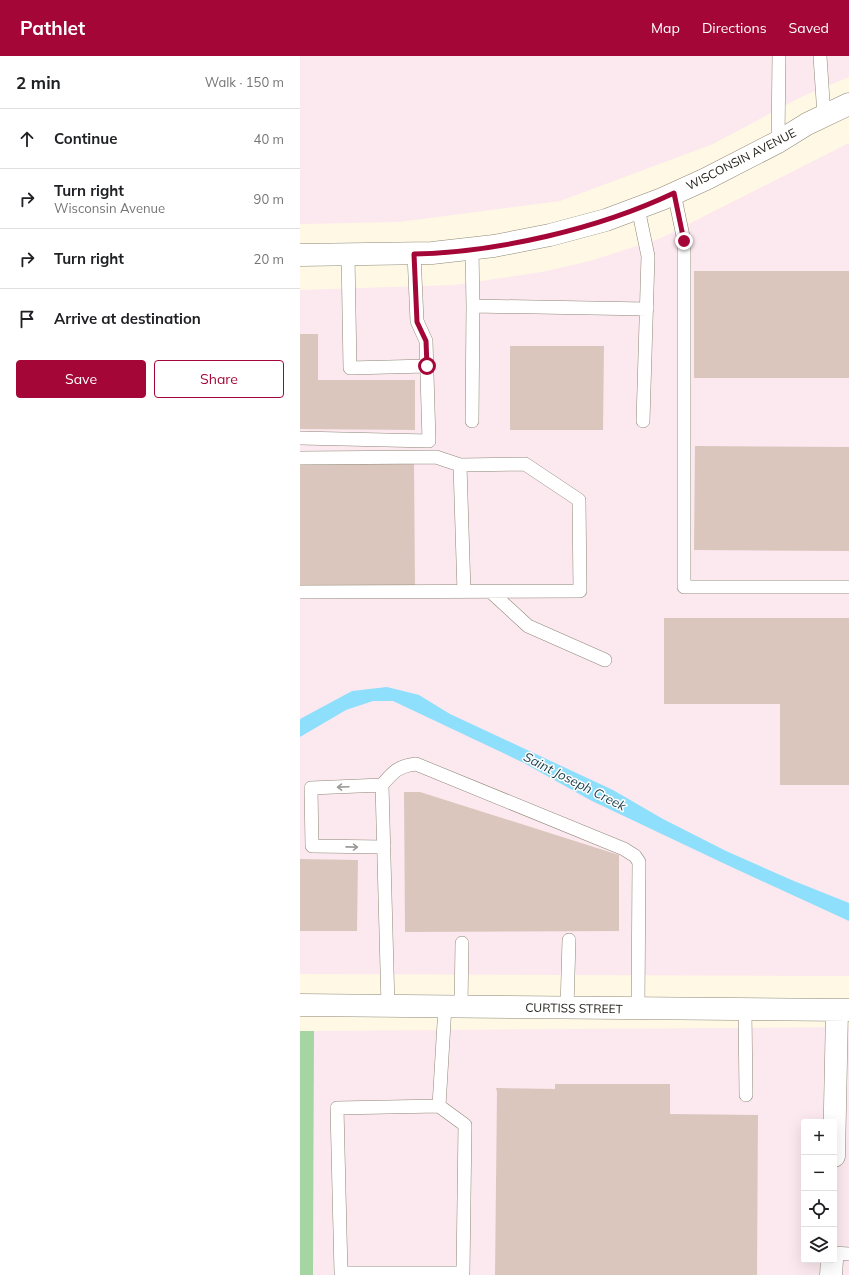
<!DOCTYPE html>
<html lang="en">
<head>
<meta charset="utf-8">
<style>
  :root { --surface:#fff; --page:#f6f6f6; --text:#202124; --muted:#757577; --line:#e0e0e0; --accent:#a40737 }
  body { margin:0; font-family:Mulish,sans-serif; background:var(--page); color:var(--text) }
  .controls { position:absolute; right:12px; bottom:12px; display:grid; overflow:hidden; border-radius:4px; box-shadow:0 4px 16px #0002 }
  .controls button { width:36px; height:36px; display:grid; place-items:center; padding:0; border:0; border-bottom:1px solid var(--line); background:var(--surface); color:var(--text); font:20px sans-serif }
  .stop { position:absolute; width:12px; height:12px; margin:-9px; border:3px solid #a40737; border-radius:50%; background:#fff }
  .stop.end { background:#a40737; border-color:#fff; box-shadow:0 1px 4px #0008 }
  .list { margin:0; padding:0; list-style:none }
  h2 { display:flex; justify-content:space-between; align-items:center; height:52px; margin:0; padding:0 16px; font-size:17px }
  h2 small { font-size:13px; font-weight:400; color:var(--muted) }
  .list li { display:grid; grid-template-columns:26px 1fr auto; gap:12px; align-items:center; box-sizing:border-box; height:60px; padding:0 16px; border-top:1px solid var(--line) }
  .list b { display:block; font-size:15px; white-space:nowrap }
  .list p { margin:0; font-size:13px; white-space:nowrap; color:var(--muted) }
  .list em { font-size:13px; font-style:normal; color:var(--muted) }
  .actions { display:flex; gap:8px; padding:12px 16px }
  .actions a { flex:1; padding:9px 0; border:1px solid var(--accent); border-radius:4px; text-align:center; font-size:14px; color:var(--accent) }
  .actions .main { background:var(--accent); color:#fff }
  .icon { flex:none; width:22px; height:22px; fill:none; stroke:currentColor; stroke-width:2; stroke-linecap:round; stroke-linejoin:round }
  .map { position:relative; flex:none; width:549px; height:1219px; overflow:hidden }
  header { display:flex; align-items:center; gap:24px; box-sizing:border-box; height:56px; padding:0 20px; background:var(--accent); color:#fff }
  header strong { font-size:19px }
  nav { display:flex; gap:22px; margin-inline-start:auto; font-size:14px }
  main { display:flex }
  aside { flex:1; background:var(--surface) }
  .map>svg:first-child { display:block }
</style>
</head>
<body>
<header>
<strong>Pathlet</strong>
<nav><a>Map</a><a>Directions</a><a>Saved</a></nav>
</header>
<main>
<aside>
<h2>2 min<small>Walk · 150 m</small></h2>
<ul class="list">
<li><svg class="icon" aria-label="ahead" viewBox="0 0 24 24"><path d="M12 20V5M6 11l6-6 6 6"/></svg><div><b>Continue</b></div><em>40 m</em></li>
<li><svg class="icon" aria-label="right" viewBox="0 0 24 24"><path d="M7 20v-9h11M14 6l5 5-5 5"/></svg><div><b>Turn right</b><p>Wisconsin Avenue</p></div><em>90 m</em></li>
<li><svg class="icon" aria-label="right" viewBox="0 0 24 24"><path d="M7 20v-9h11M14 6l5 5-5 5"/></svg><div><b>Turn right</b></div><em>20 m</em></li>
<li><svg class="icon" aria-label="arrive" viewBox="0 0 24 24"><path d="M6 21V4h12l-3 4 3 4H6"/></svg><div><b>Arrive at destination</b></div></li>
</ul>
<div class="actions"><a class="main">Save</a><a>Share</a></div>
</aside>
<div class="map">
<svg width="549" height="1219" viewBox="0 0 549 1219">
  <rect width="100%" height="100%" fill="#fff8e5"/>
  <!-- industrial -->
  <path fill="#fce8ef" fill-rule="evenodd" d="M0 0H549V21L501 41 413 88 260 145 99 166 0 168Z
    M549 87V920L0 918V234L155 229 242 216 290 205 359 183Z
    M549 971V1219H13L14 975ZM504 1066H534V1204H504Z"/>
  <!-- green -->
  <path fill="#a4d5a2" d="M0 975H14L13 1219H0Z"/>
  <!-- water -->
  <path fill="#8edffc" d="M87 631 119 639 150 658 313 734 363 763 426 795 494 825 549 847V865L425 808 290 744 224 707 93 645H73L46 654 0 681V663L52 635Z"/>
  <!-- building -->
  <path fill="#dbc6bd" d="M394 215H549V322H394Z
    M0 278H18V324H115V374L0 373Z
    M210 290H304L303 374H210Z
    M395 390 549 391V495L394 494Z
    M0 407H114L115 531 0 532Z
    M364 562H549V729H480V648H364Z
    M104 736H120L319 799V875L105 876Z
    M0 803 58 804 57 875H0Z
    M255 1028H370V1058L458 1059 457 1219H195L197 1036 196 1032 255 1033Z"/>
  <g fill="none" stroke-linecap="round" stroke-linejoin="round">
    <defs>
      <path id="lane" d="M520 0 524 60
        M478 86 479 0
        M374 137 384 185V531H549
        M338 152 348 200 343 365
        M172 193 173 250 347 253
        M48 198 50 312 127 310
        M172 365 173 250
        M0 382 129 385 126 285 117 265 114 198
        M0 402 136 401 160 409
        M0 536 280 535 279 444 225 408 160 409 164 536
        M191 536 228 570 305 604
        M82 729 11 732 12 790 84 791
        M88 950 82 729C93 716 98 710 116 708L324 793 335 800 339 806 338 953
        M161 950 162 887
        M267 952 269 884
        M445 954 446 1039
        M139 1050 165 1069 163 1217H41L37 1052Z
        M139 1050 145 950
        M534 1197 549 1198"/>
      <path id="street" d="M0 199 132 197 194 190 250 179 306 164 362 143 406 123 478 86 507 68 549 48
        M0 949 549 954
        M534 1100 537 955
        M531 1219 532 1204"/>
    </defs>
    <!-- lane casing -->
    <use href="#lane" stroke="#8e8877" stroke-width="14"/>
    <!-- street casing -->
    <use href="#street" stroke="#8e8877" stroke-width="23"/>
    <!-- lane -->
    <use href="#lane" stroke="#fff" stroke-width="13"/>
    <!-- street -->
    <use href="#street" stroke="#fff" stroke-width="22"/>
  </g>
  <!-- one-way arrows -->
  <defs><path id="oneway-shaft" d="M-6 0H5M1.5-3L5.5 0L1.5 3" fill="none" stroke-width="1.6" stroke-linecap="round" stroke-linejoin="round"/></defs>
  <g stroke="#9c9b98">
    <use href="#oneway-shaft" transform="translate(43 731) rotate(178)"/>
    <use href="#oneway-shaft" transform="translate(52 791) rotate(1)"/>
  </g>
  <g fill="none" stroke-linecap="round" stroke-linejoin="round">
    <!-- route -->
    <path stroke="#a40737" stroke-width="5" d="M127 310 126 285 117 266 114 198C198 196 298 173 374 137L384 185"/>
  </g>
  <g text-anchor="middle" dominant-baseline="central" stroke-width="3" stroke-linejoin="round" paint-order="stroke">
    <!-- street labels -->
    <g font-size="12" fill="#24211a" stroke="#fff">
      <text transform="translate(441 103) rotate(-27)">WISCONSIN AVENUE</text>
      <text transform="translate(274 952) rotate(1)">CURTISS STREET</text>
    </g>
    <!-- water labels -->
    <g font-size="13" font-style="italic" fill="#153a47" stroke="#fff">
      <text transform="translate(275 725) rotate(27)">Saint Joseph Creek</text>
    </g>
  </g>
</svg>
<div class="controls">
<button>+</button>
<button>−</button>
<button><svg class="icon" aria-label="locate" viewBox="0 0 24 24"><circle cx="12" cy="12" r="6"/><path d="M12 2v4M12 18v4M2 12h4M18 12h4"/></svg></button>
<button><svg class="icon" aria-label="layers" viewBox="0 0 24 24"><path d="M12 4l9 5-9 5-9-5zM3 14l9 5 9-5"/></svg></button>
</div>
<div class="stop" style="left:127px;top:310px"></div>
<div class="stop end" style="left:384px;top:185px"></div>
</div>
</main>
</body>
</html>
